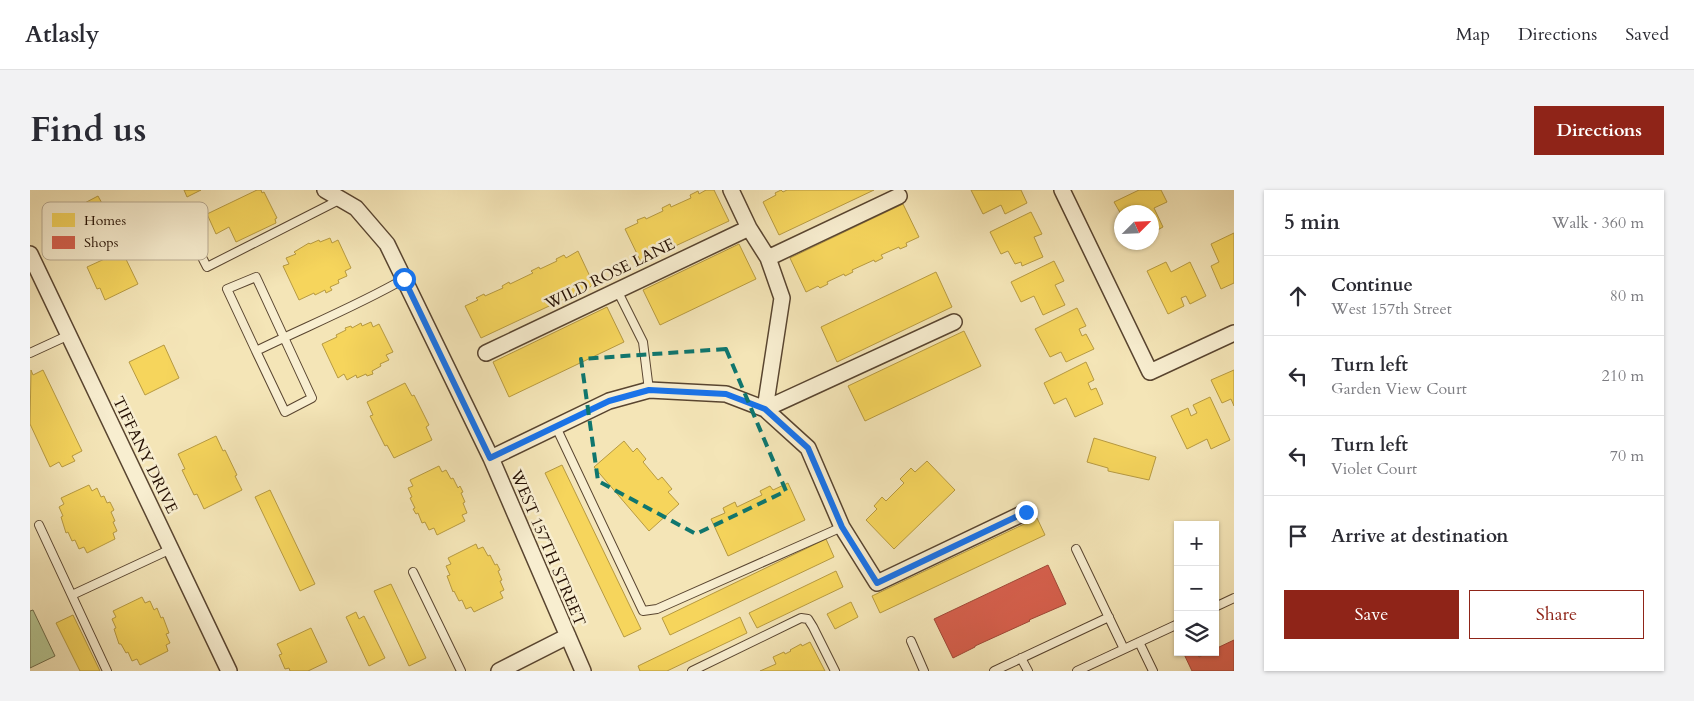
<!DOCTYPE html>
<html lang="en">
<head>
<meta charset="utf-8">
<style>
  :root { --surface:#fff; --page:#f2f2f3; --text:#2b2b33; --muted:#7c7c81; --line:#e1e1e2; --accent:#8f2418 }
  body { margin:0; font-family:Cardo,serif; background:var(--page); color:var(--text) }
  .controls { position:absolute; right:15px; bottom:15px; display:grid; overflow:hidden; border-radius:0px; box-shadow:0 1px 4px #0004 }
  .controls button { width:45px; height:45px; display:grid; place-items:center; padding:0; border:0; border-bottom:1px solid var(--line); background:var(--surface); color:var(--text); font:25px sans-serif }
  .compass { position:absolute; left:1084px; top:15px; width:45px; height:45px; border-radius:50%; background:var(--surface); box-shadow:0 1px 4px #0004; rotate:66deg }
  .stop { position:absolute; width:15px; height:15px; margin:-11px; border:4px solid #1a73e8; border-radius:50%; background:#fff }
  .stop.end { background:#1a73e8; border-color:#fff; box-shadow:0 1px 5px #0008 }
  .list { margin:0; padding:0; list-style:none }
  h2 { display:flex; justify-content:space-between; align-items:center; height:65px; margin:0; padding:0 20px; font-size:21px }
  h2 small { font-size:16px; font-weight:400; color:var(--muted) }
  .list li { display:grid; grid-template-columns:32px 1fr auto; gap:15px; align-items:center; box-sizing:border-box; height:80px; padding:0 20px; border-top:1px solid var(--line) }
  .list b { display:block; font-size:19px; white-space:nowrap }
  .list p { margin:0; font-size:16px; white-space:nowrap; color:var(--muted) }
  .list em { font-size:16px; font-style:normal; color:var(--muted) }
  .actions { display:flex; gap:10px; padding:15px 20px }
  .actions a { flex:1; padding:11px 0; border:1px solid var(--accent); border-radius:0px; text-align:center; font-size:18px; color:var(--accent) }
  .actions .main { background:var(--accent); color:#fff }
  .icon { flex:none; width:28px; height:28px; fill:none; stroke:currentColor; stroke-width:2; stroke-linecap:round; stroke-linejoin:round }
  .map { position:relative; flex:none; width:1204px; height:481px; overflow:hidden; border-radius:0px }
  header { display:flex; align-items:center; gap:30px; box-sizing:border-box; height:70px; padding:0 25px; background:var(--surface); border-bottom:1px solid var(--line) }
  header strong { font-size:24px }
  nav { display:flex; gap:28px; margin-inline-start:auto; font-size:18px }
  .intro { display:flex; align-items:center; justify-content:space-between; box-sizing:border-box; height:120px; padding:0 30px }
  h1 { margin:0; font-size:35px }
  .button { padding:12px 22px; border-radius:0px; background:var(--accent); color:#fff; font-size:18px; font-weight:700 }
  main { display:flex; gap:30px; padding:0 30px }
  aside { flex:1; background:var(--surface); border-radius:0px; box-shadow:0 1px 4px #0004 }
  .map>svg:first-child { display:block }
</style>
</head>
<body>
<header>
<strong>Atlasly</strong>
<nav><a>Map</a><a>Directions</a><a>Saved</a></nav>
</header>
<div class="intro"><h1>Find us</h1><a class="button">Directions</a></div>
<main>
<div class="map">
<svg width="1204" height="481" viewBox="0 0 1204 481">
  <rect width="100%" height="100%" fill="#f4e5b7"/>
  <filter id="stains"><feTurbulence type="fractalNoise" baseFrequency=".004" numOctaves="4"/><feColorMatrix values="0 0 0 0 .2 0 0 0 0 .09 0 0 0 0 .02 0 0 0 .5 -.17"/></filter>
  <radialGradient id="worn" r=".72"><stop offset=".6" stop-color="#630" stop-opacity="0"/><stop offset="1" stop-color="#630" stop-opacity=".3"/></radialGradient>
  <!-- grass -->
  <path fill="#b6c692" stroke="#6e6b4a" d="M3 420 25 466 0 478V421Z"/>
  <!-- homes -->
  <path fill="#f6d55c" stroke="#b79a41" d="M154 0H171L157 7Z
    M227 0H231L232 3 234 2 247 28 245 29 246 33 206 52 199 37 186 44 177 24Z
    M676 0H684L699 31 611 72 595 39 608 33 607 30 615 27 616 29 633 21 632 18 640 14 641 17 661 8 660 5 668 1 669 4Z
    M751 0 753 2 757 0H844L749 45 733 12 746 5 745 3Z
    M941 0H991L997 13 975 24 971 15 953 24Z
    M1109 0H1131L1137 12 1124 18 1133 37 1122 43V22H1092V26L1084 12Z
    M68 6 87 41 48 59 39 41 54 34 47 17Z
    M873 14 889 47 876 53 877 56 870 59 869 57 851 65 853 68 845 72 844 70 822 80 823 82 815 86 814 84 797 92 798 94 790 98 788 96 776 102 760 68Z
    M1001 22 1012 44 1004 47 1013 67 992 76 991 72 985 74 978 61 971 64 960 42Z
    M1204 43V93L1191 99 1181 76 1189 72 1181 54Z
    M300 48 302 53 308 50 321 78 315 81 317 86 308 90 309 93 300 97 302 100 296 103 295 100 285 105 284 103 269 110 253 76 259 74 256 68 266 64 264 62 279 53 280 54 289 50 290 52Z
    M709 54 726 89 630 135 613 100Z
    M92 61 108 94 75 110 70 98 67 99 57 77Z
    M548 61 564 95 451 148 435 116 448 110 446 108 454 104 455 106 473 98 472 96 479 92 480 94 503 83 501 81 509 77 510 79 527 71 526 69 534 65 536 68Z
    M1024 71 1034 91 1025 95 1035 115 1013 125 1004 106 991 112 981 92Z
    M1136 72 1141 82 1160 72 1176 106 1160 114 1156 106 1151 108 1154 116 1138 124 1117 81Z
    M906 82 922 117 807 172 791 137Z
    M577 117 594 152 479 207 463 172Z
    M1047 118 1056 136 1049 139 1052 146 1056 144 1064 159 1036 172 1031 162 1020 167 1005 139Z
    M341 132 343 137 349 134 363 162 356 165 359 170 350 174 351 176 342 181 343 184 337 186 336 184 327 188 326 185 317 190 314 184 308 188 292 154 307 147 306 145 316 140 315 138 321 136 322 138 331 133 332 136Z
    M934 141 951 176 835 231 818 196Z
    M134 155 149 188 115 205 99 172Z
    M1056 172 1064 190 1058 193 1061 200 1066 198 1073 214 1045 227 1036 208 1024 214 1014 193Z
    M1 180 3 185 13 180 52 261 42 266 45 271 32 277 29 272 20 277 0 234Z
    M1204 180V216L1201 209 1192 213 1181 190Z
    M375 193 382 206 384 205 399 235 396 237 402 250 364 268 357 255 355 256 340 226 343 225 337 212Z
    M1180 207 1200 250 1181 259 1177 249 1157 259 1141 226 1158 218 1161 226 1167 223 1163 215Z
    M186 246 193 261 195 260 207 285 205 286 212 300 174 319 167 304 164 305 152 280 155 279 148 264Z
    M1064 248 1126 267 1119 290 1078 281V278L1057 272Z
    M594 251 603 262 607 258 616 269 613 272 628 290 632 287 642 299 638 302 649 314 619 341 564 277Z
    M897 271 925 300 864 359 836 330 847 319 844 316 852 307 856 311 874 293 870 289 881 278 885 282Z
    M532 275 611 439 594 447 515 283Z
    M409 276 412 282 416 280 421 289 423 288 428 298 430 296 433 302 431 303 435 312 433 313 437 323 432 325 435 331 407 345 404 338 399 340 395 332 392 333 388 323 386 324 383 319 385 318 380 308 382 307 378 298 383 296 380 290Z
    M758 293 775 330 698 366 681 329 695 323 693 318 705 312 707 317 732 305 730 301 740 296 743 300Z
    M59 295 62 301 67 298 71 307 74 306 77 313 80 312 84 320 81 322 85 331 83 332 87 341 83 343 85 349 57 363 54 357 49 359 45 350 42 351 38 342 36 343 31 327 33 326 29 317 34 314 31 308Z
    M240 300 285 394 270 401 225 307Z
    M1007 328 1015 345 850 423 842 406Z
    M796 349 804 367 640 445 632 428Z
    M446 354 448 359 453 357 458 366 460 365 465 375 467 374 470 380 468 381 472 390 470 391 474 400 470 402 473 408 444 422 441 417 436 419 432 410 429 411 424 401 423 402 417 386 420 385 416 376 421 374 418 368Z
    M806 381 813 397 727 438 719 423Z
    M361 394 396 468 379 476 344 401Z
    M112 407 115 413 120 411 124 420 127 418 131 428 133 427 139 443 136 444 140 453 136 455 138 461 110 475 107 469 102 471 98 462 96 463 91 454H89L84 439 86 438 82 429 86 427 83 421Z
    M821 412 828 427 805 439 797 424Z
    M326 422 329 429 334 426 355 468 339 476 316 427Z
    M43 425 70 481H50L26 433Z
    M710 427 717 443 637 481H610L608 476Z
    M281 438 297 472 278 481H260L259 478 255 479 249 465 252 464 247 454Z
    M780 452 795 481H730L746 474 743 467 754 462 755 464 761 461 760 460 771 454 772 456Z"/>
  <!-- shops -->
  <path fill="#d6604d" stroke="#a14837" d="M1018 375 1036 414 999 430 1000 431 945 456V457L923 468 904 429Z
    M1204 450V481H1162L1153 462H1167L1169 467 1179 462H1185V459Z"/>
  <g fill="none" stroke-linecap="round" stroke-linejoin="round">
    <defs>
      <path id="lane" d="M153 30 177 77 311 9
        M587 100 613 152 619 200
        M226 161 255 222 282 208 226 87 197 99 226 161C275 137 327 116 374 89
        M0 163 39 145
        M526 237 613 421 627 419 812 337
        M9 335 77 481
        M1046 359 1094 459
        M383 382 431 481
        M42 405 141 359
        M1185 417 1204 408
        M881 451 894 481
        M1109 452 1123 481
        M991 468 998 481
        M662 481 771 428 778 429 783 437 805 481
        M964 481 1079 427
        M1047 481 1148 434"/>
      <path id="street" d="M295 0 326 18 357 54 461 268 553 481
        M701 0 719 38 738 68 752 108 735 219
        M1032 0 1120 182 1204 143
        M0 64 199 481
        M738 68 869 6
        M456 163 719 38
        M735 219 924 132
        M461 268 579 211 619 200 696 204 735 219 778 258 812 337 847 393 996 322
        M469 481 538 446"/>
    </defs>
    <!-- lane casing -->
    <use href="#lane" stroke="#594530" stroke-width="10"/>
    <!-- street casing -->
    <use href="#street" stroke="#594530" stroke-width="18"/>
    <!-- lane -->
    <use href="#lane" stroke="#f8eed0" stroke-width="8"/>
    <!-- street -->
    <use href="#street" stroke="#f8eed0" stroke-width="15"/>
  </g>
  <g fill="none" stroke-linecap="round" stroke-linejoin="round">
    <!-- route -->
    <path stroke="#1a73e8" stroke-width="6" d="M374 89 460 268 579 211 619 200 696 204 735 219 778 258 812 337 847 393 996 322"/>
  </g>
  <!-- marked area -->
  <path fill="none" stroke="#0f766e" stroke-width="4" stroke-dasharray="10 6" stroke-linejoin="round" d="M696 159 756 301 666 344 568 291 551 169Z"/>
  <g text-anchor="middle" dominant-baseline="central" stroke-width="5" stroke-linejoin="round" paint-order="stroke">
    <!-- street labels -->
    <g font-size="16" fill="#251003" stroke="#f8eed0">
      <text transform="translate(580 84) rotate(-26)">WILD ROSE LANE</text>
      <text transform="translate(115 265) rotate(64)">TIFFANY DRIVE</text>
      <text transform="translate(518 358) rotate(67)">WEST 157TH STREET</text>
    </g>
  </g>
  <!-- legend -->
  <rect x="12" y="12" width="166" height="58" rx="8" fill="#f8eed0" stroke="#b9ab92" stroke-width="1"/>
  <rect x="22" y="23" width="23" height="14" fill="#f6d55c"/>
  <rect x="22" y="46" width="23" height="13" fill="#d6604d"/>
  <g font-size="14" fill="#251003">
    <text x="54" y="35">Homes</text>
    <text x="54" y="57">Shops</text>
  </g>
  <rect width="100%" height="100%" filter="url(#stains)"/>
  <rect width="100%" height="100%" fill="url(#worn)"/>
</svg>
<div class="controls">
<button>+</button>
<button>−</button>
<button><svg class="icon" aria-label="layers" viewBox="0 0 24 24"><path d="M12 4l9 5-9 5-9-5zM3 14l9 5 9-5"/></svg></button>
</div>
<svg class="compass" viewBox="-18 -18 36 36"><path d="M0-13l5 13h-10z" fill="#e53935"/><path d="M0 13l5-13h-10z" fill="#7c7c81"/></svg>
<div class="stop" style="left:374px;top:89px"></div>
<div class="stop end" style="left:996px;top:322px"></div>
</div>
<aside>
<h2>5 min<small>Walk · 360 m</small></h2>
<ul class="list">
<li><svg class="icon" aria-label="ahead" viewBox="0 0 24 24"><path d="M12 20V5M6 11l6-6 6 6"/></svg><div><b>Continue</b><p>West 157th Street</p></div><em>80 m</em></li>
<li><svg class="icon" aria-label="left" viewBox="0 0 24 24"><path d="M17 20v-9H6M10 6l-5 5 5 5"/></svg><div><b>Turn left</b><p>Garden View Court</p></div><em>210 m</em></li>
<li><svg class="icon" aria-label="left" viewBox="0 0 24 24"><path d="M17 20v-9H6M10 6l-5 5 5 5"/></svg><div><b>Turn left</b><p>Violet Court</p></div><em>70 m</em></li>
<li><svg class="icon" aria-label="arrive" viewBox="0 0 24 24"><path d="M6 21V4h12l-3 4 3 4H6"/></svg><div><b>Arrive at destination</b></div></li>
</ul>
<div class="actions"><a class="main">Save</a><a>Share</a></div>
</aside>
</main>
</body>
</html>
